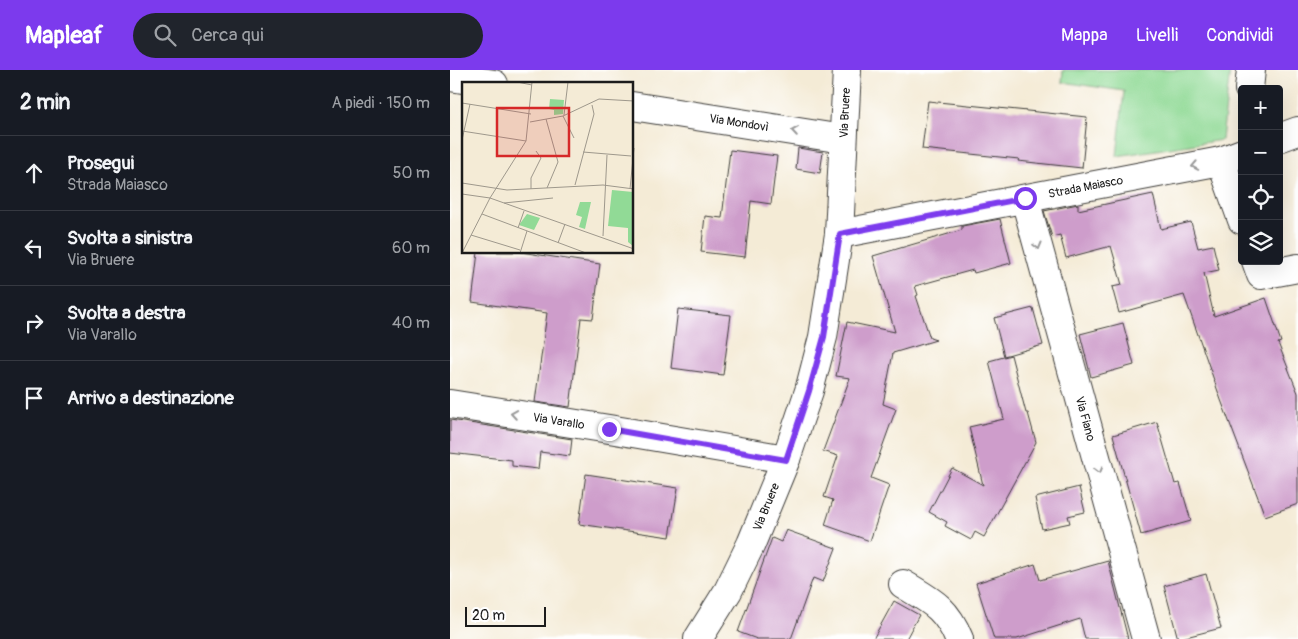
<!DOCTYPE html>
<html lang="it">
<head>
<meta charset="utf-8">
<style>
  :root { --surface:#171b24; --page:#20242c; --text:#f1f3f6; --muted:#9ea1a6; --line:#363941; --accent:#7c3aed }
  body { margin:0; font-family:Pangolin,sans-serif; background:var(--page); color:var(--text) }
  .controls { position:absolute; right:15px; top:15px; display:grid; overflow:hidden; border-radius:5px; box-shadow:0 5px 20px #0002 }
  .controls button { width:45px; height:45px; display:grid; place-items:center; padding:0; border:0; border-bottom:1px solid var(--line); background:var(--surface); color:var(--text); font:25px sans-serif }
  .scale { position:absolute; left:15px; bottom:12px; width:81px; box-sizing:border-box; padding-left:5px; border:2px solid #1c1c1c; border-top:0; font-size:14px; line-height:18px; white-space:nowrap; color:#1c1c1c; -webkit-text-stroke:4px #fff; paint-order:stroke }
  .stop { position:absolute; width:15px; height:15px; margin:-11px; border:4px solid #7c3aed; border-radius:50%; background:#fff }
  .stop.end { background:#7c3aed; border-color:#fff; box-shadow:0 1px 5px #0008 }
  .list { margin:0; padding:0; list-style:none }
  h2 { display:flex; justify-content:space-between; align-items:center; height:65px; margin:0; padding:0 20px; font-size:21px }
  h2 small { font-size:16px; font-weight:400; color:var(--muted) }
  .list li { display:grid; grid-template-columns:32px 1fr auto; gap:15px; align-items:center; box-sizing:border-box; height:75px; padding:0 20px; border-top:1px solid var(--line) }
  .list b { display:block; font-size:19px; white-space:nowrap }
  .list p { margin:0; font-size:16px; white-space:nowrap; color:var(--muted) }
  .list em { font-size:16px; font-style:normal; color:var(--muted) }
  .icon { flex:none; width:28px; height:28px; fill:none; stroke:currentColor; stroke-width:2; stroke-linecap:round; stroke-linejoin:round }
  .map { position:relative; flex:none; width:848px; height:569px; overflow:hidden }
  header { display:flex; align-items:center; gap:30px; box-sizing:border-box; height:70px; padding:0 25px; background:var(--accent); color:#fff }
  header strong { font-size:24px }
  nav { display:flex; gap:28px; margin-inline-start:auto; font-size:18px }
  .search { width:350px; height:45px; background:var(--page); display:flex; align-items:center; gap:12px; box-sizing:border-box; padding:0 18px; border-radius:28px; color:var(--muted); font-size:19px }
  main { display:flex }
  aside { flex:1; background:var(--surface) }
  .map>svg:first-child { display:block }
</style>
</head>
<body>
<header>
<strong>Mapleaf</strong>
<div class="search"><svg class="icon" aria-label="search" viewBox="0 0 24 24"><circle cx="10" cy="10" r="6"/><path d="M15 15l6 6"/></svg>Cerca qui</div>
<nav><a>Mappa</a><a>Livelli</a><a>Condividi</a></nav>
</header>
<main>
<aside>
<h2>2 min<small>A piedi · 150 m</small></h2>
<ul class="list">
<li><svg class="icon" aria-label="ahead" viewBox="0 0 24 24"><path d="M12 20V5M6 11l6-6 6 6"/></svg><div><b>Prosegui</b><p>Strada Maiasco</p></div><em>50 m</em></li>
<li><svg class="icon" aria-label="left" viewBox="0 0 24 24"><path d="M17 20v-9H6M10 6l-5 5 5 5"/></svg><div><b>Svolta a sinistra</b><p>Via Bruere</p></div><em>60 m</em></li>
<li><svg class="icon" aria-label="right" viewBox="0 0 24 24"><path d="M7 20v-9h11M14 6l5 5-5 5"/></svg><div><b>Svolta a destra</b><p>Via Varallo</p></div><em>40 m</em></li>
<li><svg class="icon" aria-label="arrive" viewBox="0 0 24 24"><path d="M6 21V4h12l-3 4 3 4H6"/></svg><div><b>Arrivo a destinazione</b></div></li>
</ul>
</aside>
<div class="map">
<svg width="848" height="569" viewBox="0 0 848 569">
  <rect width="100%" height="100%" fill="#fff"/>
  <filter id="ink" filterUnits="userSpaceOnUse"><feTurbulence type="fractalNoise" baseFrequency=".02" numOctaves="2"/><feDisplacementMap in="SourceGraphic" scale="10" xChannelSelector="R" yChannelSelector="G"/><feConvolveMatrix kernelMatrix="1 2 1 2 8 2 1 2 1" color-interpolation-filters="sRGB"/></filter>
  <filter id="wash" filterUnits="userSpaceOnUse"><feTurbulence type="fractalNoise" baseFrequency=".0096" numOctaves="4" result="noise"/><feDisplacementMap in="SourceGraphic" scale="20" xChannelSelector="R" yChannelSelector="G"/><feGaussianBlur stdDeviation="1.12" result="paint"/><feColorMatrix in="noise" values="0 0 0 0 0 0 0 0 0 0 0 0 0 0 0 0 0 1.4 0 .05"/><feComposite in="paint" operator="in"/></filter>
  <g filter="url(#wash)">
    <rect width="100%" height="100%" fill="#f4ebd6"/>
    <!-- green -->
    <path fill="#91da96" stroke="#567b59" d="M613 0H780L772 70 667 86 674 21 612 12Z"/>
    <g id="blocks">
      <!-- building -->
      <path fill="#ce9dcb" d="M478 31 637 47 632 98 568 91 569 89 472 79Z
        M348 78 373 82 370 103 346 99Z
        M280 80 327 86 321 134 301 131 295 187 251 182 255 146 272 148Z
        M703 124 711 159 741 152 748 178 763 175 769 200 754 203 764 246 816 228 831 272 828 273 848 323V434L815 446 771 330 734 225 669 243 662 217 672 215 661 176 616 188 610 165 602 167 594 141 628 134V140Z
        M550 149 561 193 524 203 523 200 465 216 468 225 466 226 480 268 486 270 443 283 433 334 446 339 421 408 439 415 420 471 375 455 383 430 374 427 388 386 373 381 400 308 386 306 397 252 445 262 423 186 512 160V156Z
        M28 182H70L150 194 143 249 131 248 120 337 85 332 97 243 22 232Z
        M583 238 593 275 554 286 544 248Z
        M228 239 281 245 273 305 221 298Z
        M673 253 684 295 641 307 630 264Z
        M561 285 576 343H578L586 372 534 467 525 462 521 470 495 456 497 452 479 442 502 398 533 415 519 357 554 349 539 291Z
        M0 350 122 369 120 386 90 382 88 399 62 396V390L0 383Z
        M707 352 725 414 730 413 741 451 691 465 663 365Z
        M136 404 228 418 220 467 129 454Z
        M629 417 635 442 618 446 620 453 592 459 585 428Z
        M336 460 386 478 373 512 363 508 341 569H307L288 562 322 468 331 472Z
        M658 491 678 569H635L630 549 567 569H544L526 513 585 494 590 510Z
        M756 504 771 558 728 569 714 516Z
        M444 531 469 545 456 569H423Z"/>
    </g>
  </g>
  <g filter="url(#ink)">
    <use href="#blocks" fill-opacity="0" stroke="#3c3b38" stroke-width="1"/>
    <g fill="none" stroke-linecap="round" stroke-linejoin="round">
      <defs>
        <g id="minor">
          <path d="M0 7 44 14"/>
          <path d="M799 19 801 0"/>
          <path id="s1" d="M182 36 393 69"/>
          <path d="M829 68 848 61"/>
          <path d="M771 91 792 150"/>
          <path id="s2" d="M575 129 696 569"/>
          <path id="s3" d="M389 164 771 91 792 83"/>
          <path d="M806 191 811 205 848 198"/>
          <path id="s4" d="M0 334 159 359 336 389"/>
          <path d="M453 514C481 531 496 537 509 569"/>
          <path id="s5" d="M248 569 278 521 301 474 336 389 359 321 373 267 389 164 397 0"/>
        </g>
      </defs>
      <!-- minor casing -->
      <use href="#minor" stroke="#3c3b38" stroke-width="30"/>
      <!-- minor -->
      <use href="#minor" stroke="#fff" stroke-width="28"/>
    </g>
    <!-- one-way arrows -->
    <defs><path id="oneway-chevron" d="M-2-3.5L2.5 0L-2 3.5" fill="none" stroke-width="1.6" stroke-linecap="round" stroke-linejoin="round" transform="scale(1.25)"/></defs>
    <g stroke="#999">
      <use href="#oneway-chevron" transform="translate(345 61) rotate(-171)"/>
      <use href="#oneway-chevron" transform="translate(745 96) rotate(169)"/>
      <use href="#oneway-chevron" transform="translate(588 176) rotate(75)"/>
      <use href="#oneway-chevron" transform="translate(64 344) rotate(-171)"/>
      <use href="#oneway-chevron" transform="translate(649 400) rotate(75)"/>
    </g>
  </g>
  <g fill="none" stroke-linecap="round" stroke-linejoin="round" filter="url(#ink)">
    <!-- route -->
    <path stroke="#7c3aed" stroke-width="6" d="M159 359 336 390 359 321 374 267 390 164 575 128"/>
  </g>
  <g text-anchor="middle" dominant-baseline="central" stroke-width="4" stroke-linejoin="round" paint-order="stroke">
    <!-- street labels -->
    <g font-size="12" fill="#1c1c1c" stroke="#fff">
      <text stroke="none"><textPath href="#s5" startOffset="554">Via Bruere</textPath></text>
      <text stroke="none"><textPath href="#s1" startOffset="108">Via Mondovì</textPath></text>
      <text stroke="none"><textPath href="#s3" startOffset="251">Strada Maiasco</textPath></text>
      <text stroke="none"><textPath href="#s2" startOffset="228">Via Fiano</textPath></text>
      <text stroke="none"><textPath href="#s4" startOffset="110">Via Varallo</textPath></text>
      <text stroke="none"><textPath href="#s5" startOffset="149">Via Bruere</textPath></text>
    </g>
  </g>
  <!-- overview -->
  <g transform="translate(12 12)">
    <rect width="171" height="171" fill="#f4ebd6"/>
    <path d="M88 17 102 18 101 32 92 33V28L87 27ZM150 108 171 110V164L166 160V146L146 144ZM118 120H129L123 147 117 145 120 135 114 133ZM65 132 78 136 72 148 57 143Z" fill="#91da96"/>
    <path fill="none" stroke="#9e988c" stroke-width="1" d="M55 0 70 3M0 21 69 32M102 33 106 0M101 34 112 56M84 37 96 80 85 106M68 40 101 34 137 17 172 19M0 49 64 59M0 58 8 22M121 70 169 74M0 101 45 108 141 103 172 107M113 103 132 32 130 23M69 107V96L79 76 74 69M168 107 172 66M0 112 28 116 172 167M42 121 91 116M20 132 124 171M56 146 62 129M9 153 58 168M141 154 145 73M96 161 103 142M0 171 28 116 64 59 70 0M58 171 65 149"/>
    <path fill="#d62828" fill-opacity="0.15" stroke="#d62828" stroke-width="2.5" d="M35 26H107V74H35Z"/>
    <rect width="171" height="171" fill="none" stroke="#1c1c1c" stroke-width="2.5"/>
  </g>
</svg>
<div class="controls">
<button>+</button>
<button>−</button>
<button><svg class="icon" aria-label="locate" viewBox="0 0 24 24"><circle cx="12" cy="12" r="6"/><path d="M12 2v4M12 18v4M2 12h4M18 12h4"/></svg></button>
<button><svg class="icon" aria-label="layers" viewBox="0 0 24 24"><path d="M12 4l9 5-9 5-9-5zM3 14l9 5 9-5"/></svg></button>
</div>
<div class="scale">20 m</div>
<div class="stop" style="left:575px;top:128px"></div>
<div class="stop end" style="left:159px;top:359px"></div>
</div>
</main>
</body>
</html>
